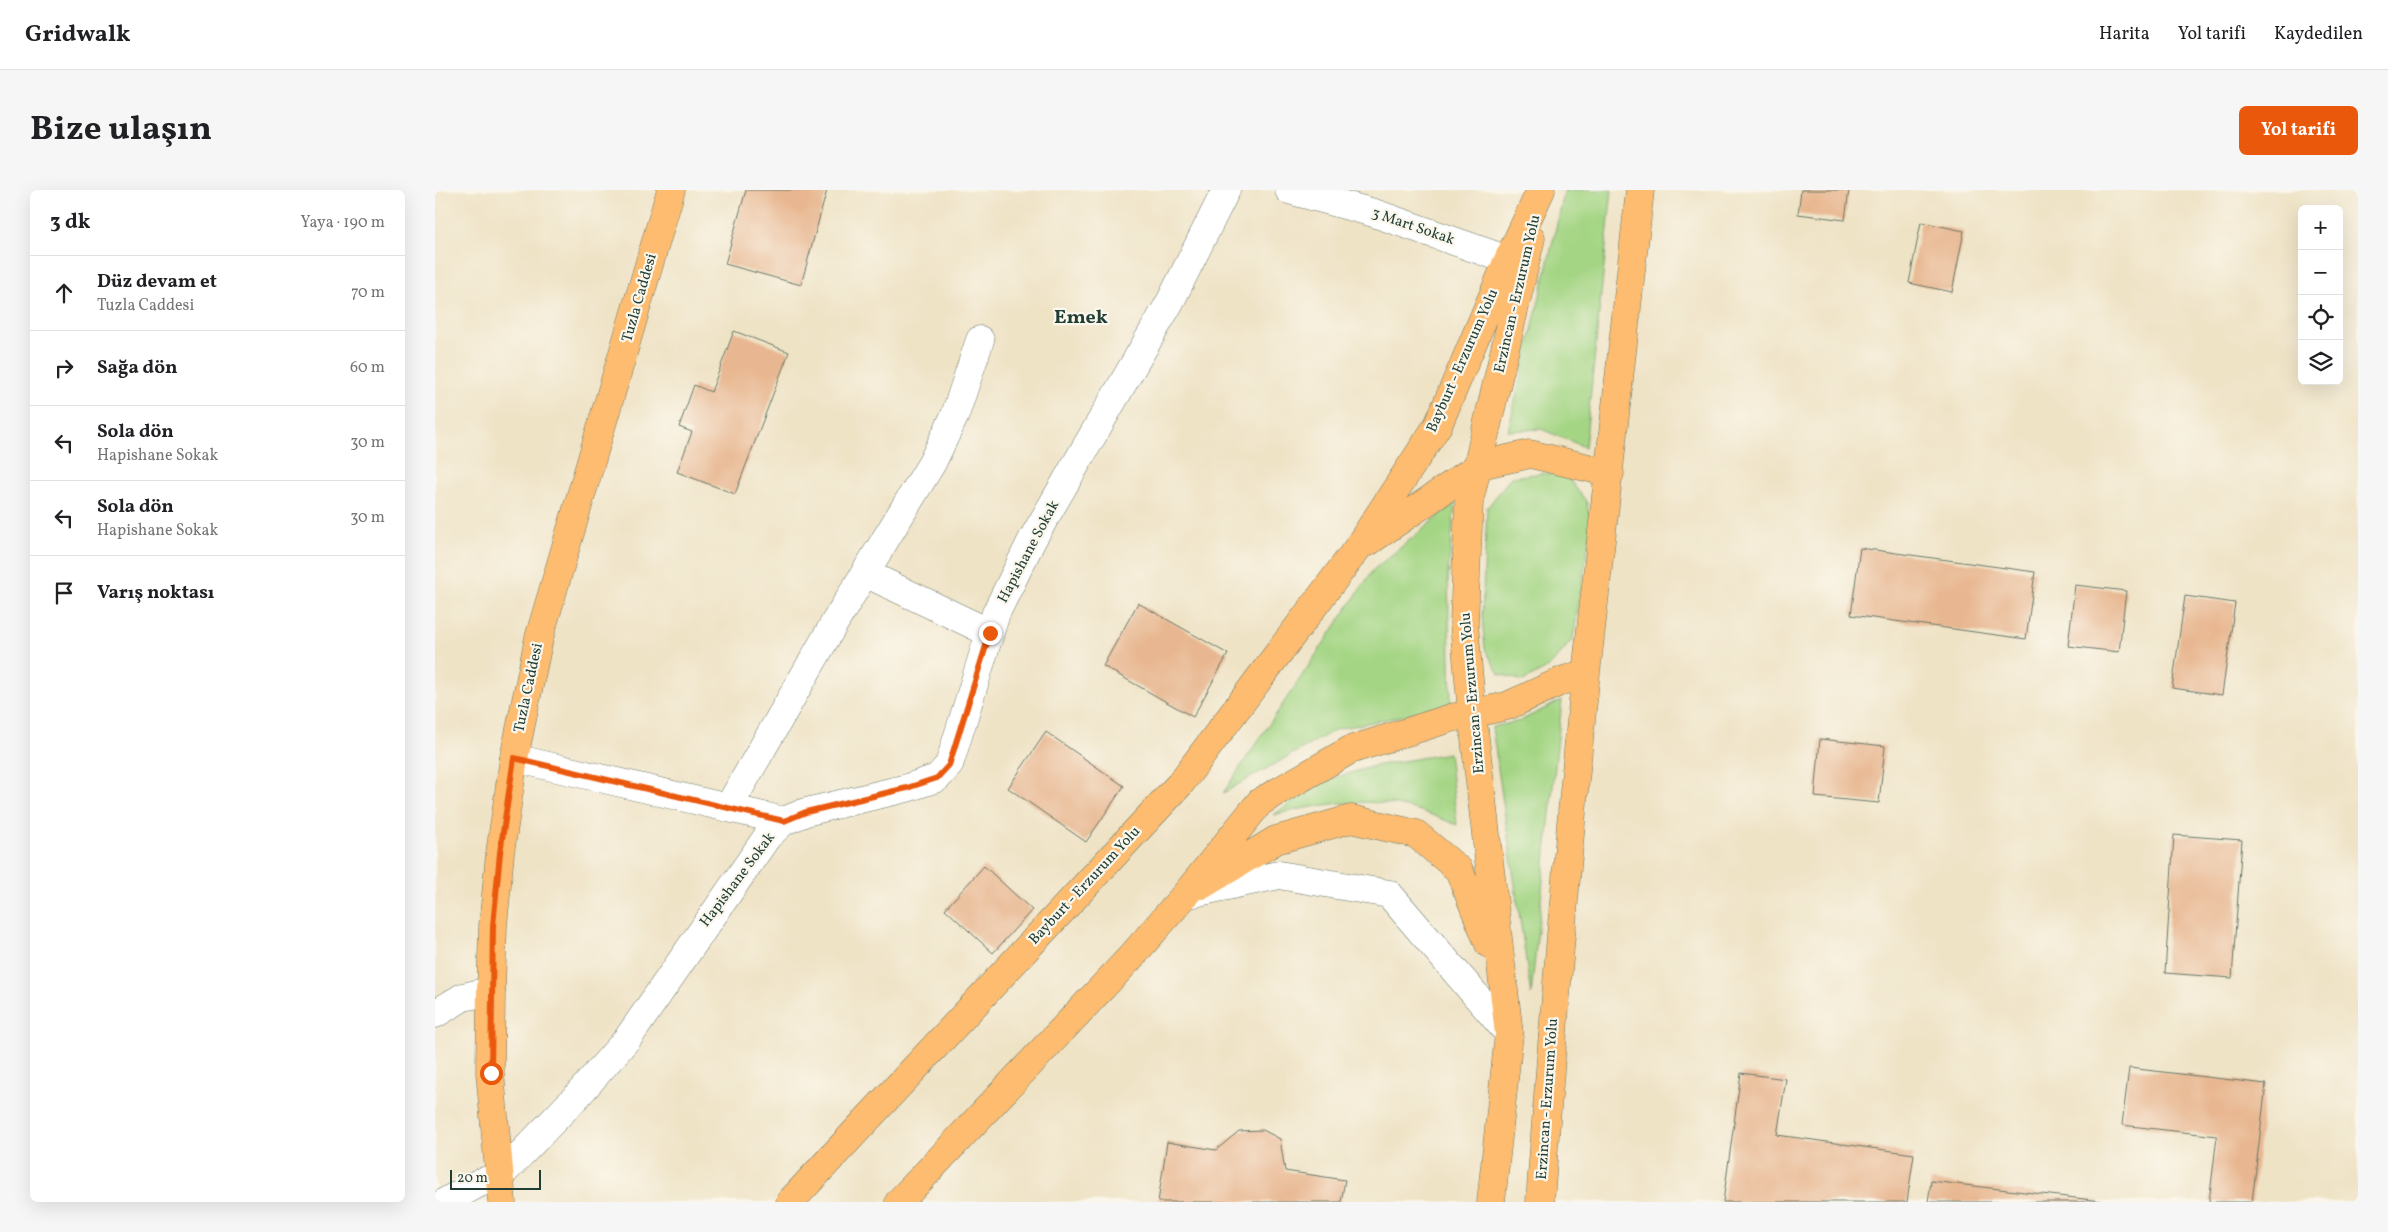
<!DOCTYPE html>
<html lang="tr">
<head>
<meta charset="utf-8">
<style>
  :root { --surface:#fff; --page:#f6f6f6; --text:#202124; --muted:#757577; --line:#e0e0e0; --accent:#ea580c }
  body { margin:0; font-family:Vollkorn,serif; background:var(--page); color:var(--text) }
  .controls { position:absolute; right:15px; top:15px; display:grid; overflow:hidden; border-radius:8px; box-shadow:0 5px 20px #0002 }
  .controls button { width:45px; height:45px; display:grid; place-items:center; padding:0; border:0; border-bottom:1px solid var(--line); background:var(--surface); color:var(--text); font:25px sans-serif }
  .scale { position:absolute; left:15px; bottom:12px; width:91px; box-sizing:border-box; padding-left:5px; border:2px solid #1f3d34; border-top:0; font-size:14px; line-height:18px; white-space:nowrap; color:#1f3d34; -webkit-text-stroke:4px #fbf7ec; paint-order:stroke }
  .stop { position:absolute; width:15px; height:15px; margin:-11px; border:4px solid #ea580c; border-radius:50%; background:#fff }
  .stop.end { background:#ea580c; border-color:#fff; box-shadow:0 1px 5px #0008 }
  .list { margin:0; padding:0; list-style:none }
  h2 { display:flex; justify-content:space-between; align-items:center; height:65px; margin:0; padding:0 20px; font-size:21px }
  h2 small { font-size:16px; font-weight:400; color:var(--muted) }
  .list li { display:grid; grid-template-columns:32px 1fr auto; gap:15px; align-items:center; box-sizing:border-box; height:75px; padding:0 20px; border-top:1px solid var(--line) }
  .list b { display:block; font-size:19px; white-space:nowrap }
  .list p { margin:0; font-size:16px; white-space:nowrap; color:var(--muted) }
  .list em { font-size:16px; font-style:normal; color:var(--muted) }
  .icon { flex:none; width:28px; height:28px; fill:none; stroke:currentColor; stroke-width:2; stroke-linecap:round; stroke-linejoin:round }
  .map { position:relative; flex:none; width:1923px; height:1012px; overflow:hidden; border-radius:8px }
  header { display:flex; align-items:center; gap:30px; box-sizing:border-box; height:70px; padding:0 25px; background:var(--surface); border-bottom:1px solid var(--line) }
  header strong { font-size:24px }
  nav { display:flex; gap:28px; margin-inline-start:auto; font-size:18px }
  .intro { display:flex; align-items:center; justify-content:space-between; box-sizing:border-box; height:120px; padding:0 30px }
  h1 { margin:0; font-size:35px }
  .button { padding:12px 22px; border-radius:8px; background:var(--accent); color:#fff; font-size:18px; font-weight:700 }
  main { display:flex; gap:30px; padding:0 30px }
  aside { flex:1; background:var(--surface); border-radius:8px; box-shadow:0 5px 20px #0002 }
  .map>svg:first-child { display:block }
</style>
</head>
<body>
<header>
<strong>Gridwalk</strong>
<nav><a>Harita</a><a>Yol tarifi</a><a>Kaydedilen</a></nav>
</header>
<div class="intro"><h1>Bize ulaşın</h1><a class="button">Yol tarifi</a></div>
<main>
<aside>
<h2>3 dk<small>Yaya · 190 m</small></h2>
<ul class="list">
<li><svg class="icon" aria-label="ahead" viewBox="0 0 24 24"><path d="M12 20V5M6 11l6-6 6 6"/></svg><div><b>Düz devam et</b><p>Tuzla Caddesi</p></div><em>70 m</em></li>
<li><svg class="icon" aria-label="right" viewBox="0 0 24 24"><path d="M7 20v-9h11M14 6l5 5-5 5"/></svg><div><b>Sağa dön</b></div><em>60 m</em></li>
<li><svg class="icon" aria-label="left" viewBox="0 0 24 24"><path d="M17 20v-9H6M10 6l-5 5 5 5"/></svg><div><b>Sola dön</b><p>Hapishane Sokak</p></div><em>30 m</em></li>
<li><svg class="icon" aria-label="left" viewBox="0 0 24 24"><path d="M17 20v-9H6M10 6l-5 5 5 5"/></svg><div><b>Sola dön</b><p>Hapishane Sokak</p></div><em>30 m</em></li>
<li><svg class="icon" aria-label="arrive" viewBox="0 0 24 24"><path d="M6 21V4h12l-3 4 3 4H6"/></svg><div><b>Varış noktası</b></div></li>
</ul>
</aside>
<div class="map">
<svg width="1923" height="1012" viewBox="0 0 1923 1012">
  <rect width="100%" height="100%" fill="#fbf7ec"/>
  <filter id="ink" filterUnits="userSpaceOnUse"><feTurbulence type="fractalNoise" baseFrequency=".02" numOctaves="2"/><feDisplacementMap in="SourceGraphic" scale="10" xChannelSelector="R" yChannelSelector="G"/><feConvolveMatrix kernelMatrix="1 2 1 2 8 2 1 2 1" color-interpolation-filters="sRGB"/></filter>
  <filter id="wash" filterUnits="userSpaceOnUse"><feTurbulence type="fractalNoise" baseFrequency=".0096" numOctaves="4" result="noise"/><feDisplacementMap in="SourceGraphic" scale="20" xChannelSelector="R" yChannelSelector="G"/><feGaussianBlur stdDeviation="1.12" result="paint"/><feColorMatrix in="noise" values="0 0 0 0 0 0 0 0 0 0 0 0 0 0 0 0 0 1.4 0 .05"/><feComposite in="paint" operator="in"/></filter>
  <g filter="url(#wash)">
    <rect width="100%" height="100%" fill="#efe3c6"/>
    <!-- green -->
    <path fill="#a4d584" stroke="#62895c" d="M1130 0H1177L1150 257 1106 239 1073 241Z
      M1109 283 1133 288 1151 311 1157 333 1138 449 1114 477 1088 491 1064 484 1050 459 1047 425 1052 318 1076 287Z
      M1020 313 1013 385 1016 513 963 527 902 539 788 603 938 380Z
      M1127 510 1096 805 1057 537 1085 531Z
      M1014 563 1022 635C1007 629 991 622 975 618 928 606 883 615 838 625L888 591 939 576Z"/>
    <g id="blocks">
      <!-- building -->
      <path fill="#e8b791" d="M311 0H392L366 95 290 74Z
        M1366 0H1414L1410 30 1363 24Z
        M1486 32 1529 41 1517 102 1474 93Z
        M299 141 354 162 300 304 242 282 257 242 244 237 259 195 276 202Z
        M1425 358 1600 382 1591 449 1416 425Z
        M1640 395 1691 401 1684 462 1633 456Z
        M1750 406 1800 413 1787 505 1737 498Z
        M703 413 793 464 758 527 668 476Z
        M611 542 689 596 651 652 573 598Z
        M1385 549 1450 556 1444 613 1380 607Z
        M1739 645 1807 650 1797 788 1730 783Z
        M549 676 597 720 558 763 510 719Z
        M1694 878 1831 894 1817 1012H1774L1782 946 1687 935Z
        M1306 883 1351 889 1342 945 1479 964 1472 1012H1288Z
        M828 940 845 949 850 981 910 990 906 1012H723L732 952 781 960 804 941Z
        M1496 991 1666 1011V1012H1493Z"/>
    </g>
  </g>
  <g filter="url(#ink)">
    <use href="#blocks" fill-opacity="0" stroke="#687767" stroke-width="1"/>
    <g fill="none" stroke-linecap="round" stroke-linejoin="round">
      <defs>
        <path id="minor" d="M854 0 939 23 1073 70
          M430 383 555 443
          M79 568 349 631
          M293 618 400 432 497 273 520 225 545 150
          M754 704 844 685 954 704 1074 844
          M0 824 28 807 56 801
          M10 1012 44 993 64 987 143 905 193 848 332 647 349 631 371 622 472 598 502 588 514 575 561 423 597 350 735 112 791 0"/>
        <path id="major" d="M67 1012 55 883 56 801 58 736 65 663 79 568 104 448 236 0"/>
        <path id="highway" d="M933 352 1045 275 1095 264 1175 283
          M767 695 841 650 916 629 981 644 1024 680 1054 754
          M355 1012 745 594 921 360 1003 235 1073 70 1106 0
          M464 1012 696 767 750 705 825 612 915 560 1016 528 1072 516 1129 490 1151 483
          M1056 1012 1074 844 1037 523 1029 434 1034 312 1096 48
          M1105 1012C1118 835 1132 659 1151 483 1169 322 1188 161 1205 0"/>
      </defs>
      <!-- minor casing -->
      <use href="#minor" stroke="#687767" stroke-width="29"/>
      <!-- major casing -->
      <use href="#major" stroke="#687767" stroke-width="29"/>
      <!-- highway casing -->
      <use href="#highway" stroke="#687767" stroke-width="29"/>
      <!-- minor -->
      <use href="#minor" stroke="#fff" stroke-width="28"/>
      <!-- major -->
      <use href="#major" stroke="#fdbc6f" stroke-width="28"/>
      <!-- highway -->
      <use href="#highway" stroke="#fdbc6f" stroke-width="28"/>
    </g>
  </g>
  <g fill="none" stroke-linecap="round" stroke-linejoin="round" filter="url(#ink)">
    <!-- route -->
    <path stroke="#ea580c" stroke-width="6" d="M56 883 58 736 65 663 79 568 349 631 371 622 472 598 502 588 514 575 555 443"/>
  </g>
  <g text-anchor="middle" dominant-baseline="central" stroke-width="4.5" stroke-linejoin="round" paint-order="stroke">
    <!-- street labels -->
    <g font-size="15" fill="#1f3d34" stroke="#fbf7ec">
      <text transform="translate(978 37) rotate(19)">3 Mart Sokak</text>
      <text transform="translate(1083 104) rotate(-77)">Erzincan - Erzurum Yolu</text>
      <text transform="translate(205 108) rotate(-74)">Tuzla Caddesi</text>
      <text transform="translate(1028 171) rotate(-66)">Bayburt - Erzurum Yolu</text>
      <text transform="translate(594 362) rotate(-62)">Hapishane Sokak</text>
      <text transform="translate(94 498) rotate(-78)">Tuzla Caddesi</text>
      <text transform="translate(1038 503) rotate(-95)">Erzincan - Erzurum Yolu</text>
      <text transform="translate(303 690) rotate(-53)">Hapishane Sokak</text>
      <text transform="translate(650 696) rotate(-47)">Bayburt - Erzurum Yolu</text>
      <text transform="translate(1113 909) rotate(-86)">Erzincan - Erzurum Yolu</text>
    </g>
    <!-- district labels -->
    <g font-size="20" font-weight="bold" fill="#1f3d34" stroke="#fbf7ec">
      <text x="646" y="128">Emek</text>
    </g>
  </g>
</svg>
<div class="controls">
<button>+</button>
<button>−</button>
<button><svg class="icon" aria-label="locate" viewBox="0 0 24 24"><circle cx="12" cy="12" r="6"/><path d="M12 2v4M12 18v4M2 12h4M18 12h4"/></svg></button>
<button><svg class="icon" aria-label="layers" viewBox="0 0 24 24"><path d="M12 4l9 5-9 5-9-5zM3 14l9 5 9-5"/></svg></button>
</div>
<div class="scale">20 m</div>
<div class="stop" style="left:56px;top:883px"></div>
<div class="stop end" style="left:555px;top:443px"></div>
</div>
</main>
</body>
</html>
